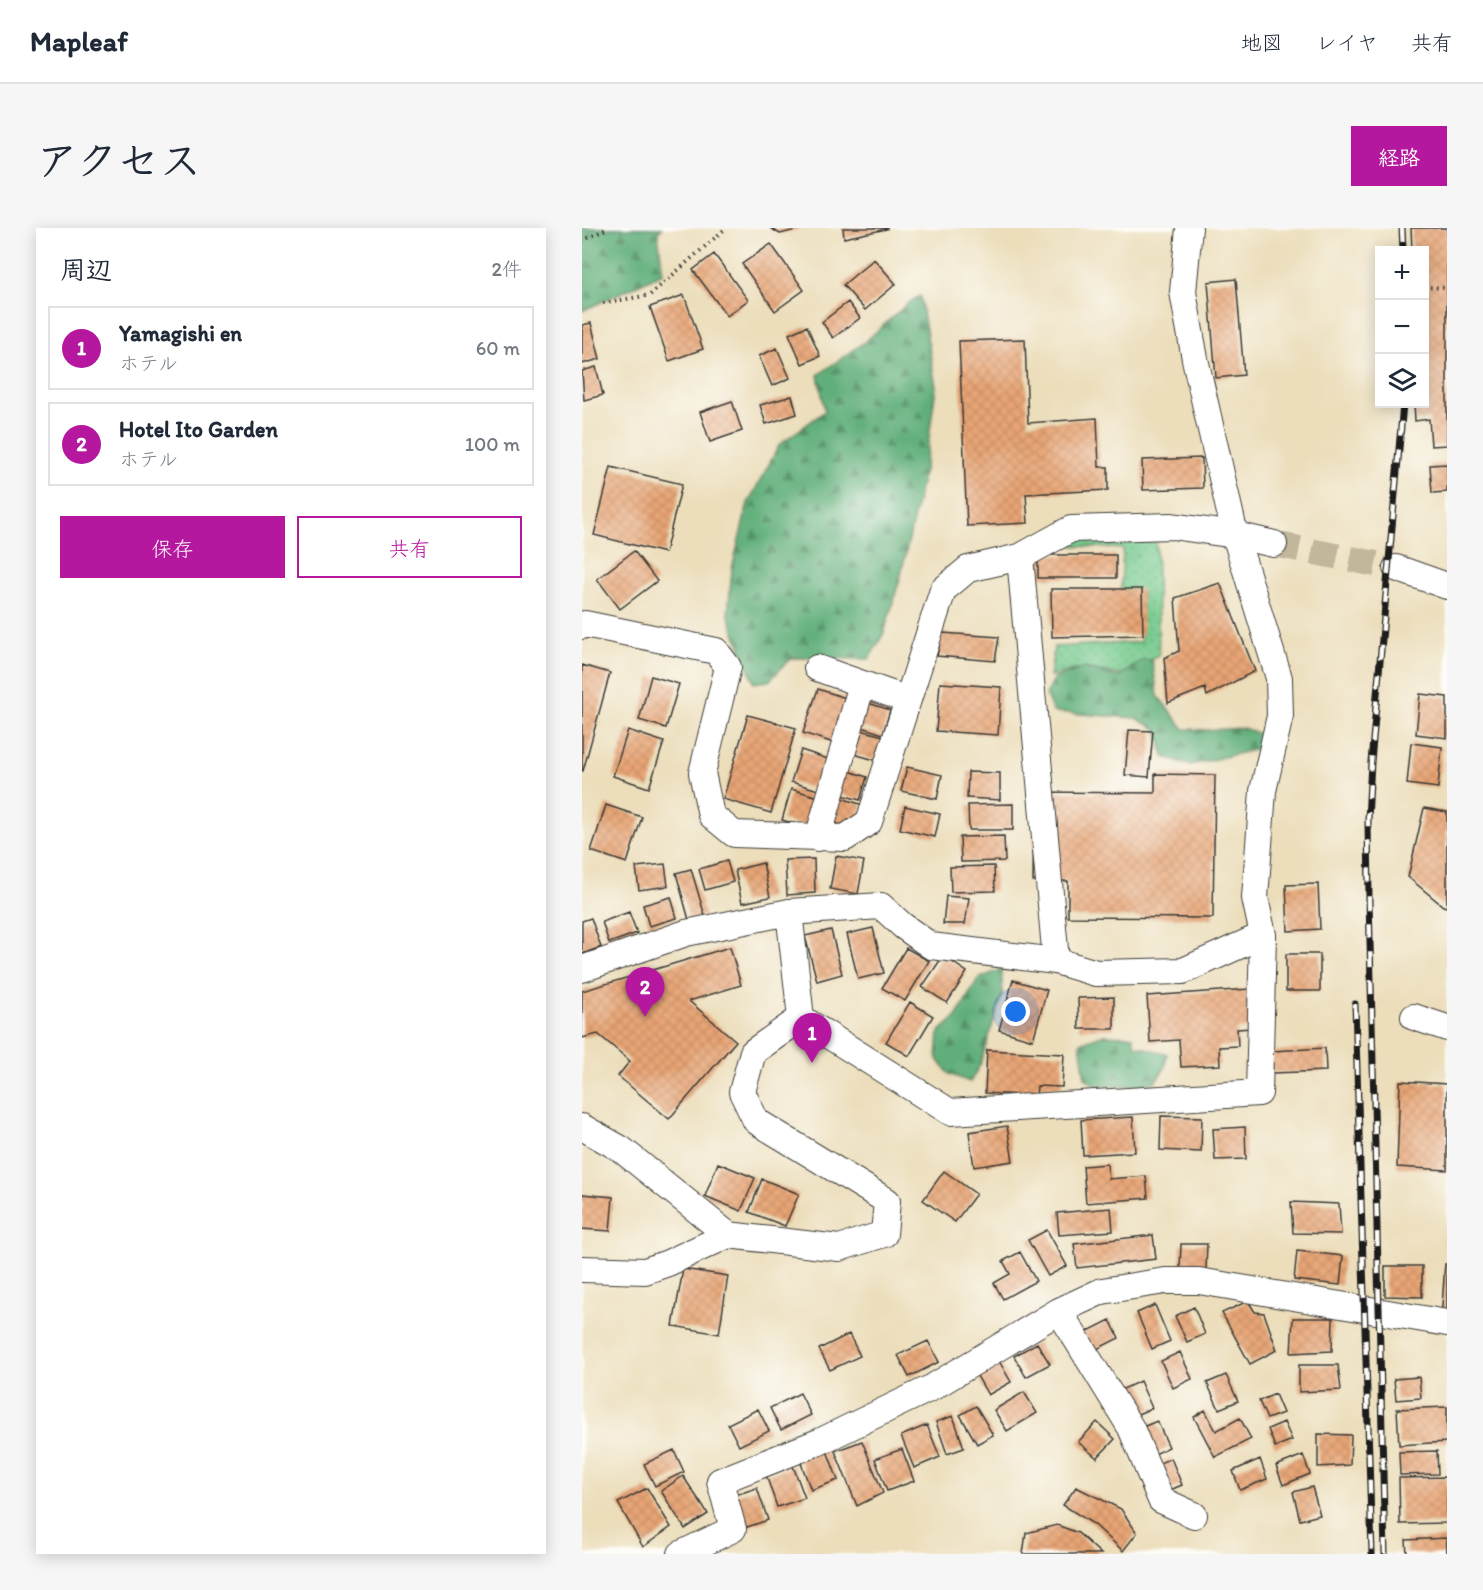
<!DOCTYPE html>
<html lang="ja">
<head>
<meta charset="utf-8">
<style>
  :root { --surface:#fff; --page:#f6f6f7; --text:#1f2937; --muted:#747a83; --line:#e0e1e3; --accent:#b5179e }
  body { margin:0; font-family:Itim,"Klee One",sans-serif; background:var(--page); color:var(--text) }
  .controls { position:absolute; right:18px; top:18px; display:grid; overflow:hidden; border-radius:0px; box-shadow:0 3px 15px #0003 }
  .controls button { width:54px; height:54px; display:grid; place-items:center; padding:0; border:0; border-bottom:2px solid var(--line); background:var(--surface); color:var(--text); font:30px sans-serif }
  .you { position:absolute; left:434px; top:784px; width:21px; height:21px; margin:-15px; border:4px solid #fff; border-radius:50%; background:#1a73e8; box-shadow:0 0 0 9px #1a73e833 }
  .badge { display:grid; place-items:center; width:39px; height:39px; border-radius:50%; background:var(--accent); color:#fff; font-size:20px; font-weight:700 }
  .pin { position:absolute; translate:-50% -50px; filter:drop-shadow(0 2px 3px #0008) }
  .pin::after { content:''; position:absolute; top:32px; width:21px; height:18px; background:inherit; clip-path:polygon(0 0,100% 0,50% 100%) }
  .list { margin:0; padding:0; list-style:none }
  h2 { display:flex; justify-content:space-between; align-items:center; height:78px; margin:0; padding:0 24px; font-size:26px }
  h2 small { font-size:20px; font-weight:400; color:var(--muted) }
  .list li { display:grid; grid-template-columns:39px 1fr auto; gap:18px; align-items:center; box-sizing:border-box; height:84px; margin:0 12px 12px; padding:0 12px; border:2px solid var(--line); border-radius:0px }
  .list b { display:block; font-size:22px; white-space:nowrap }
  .list p { margin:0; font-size:20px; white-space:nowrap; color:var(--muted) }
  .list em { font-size:20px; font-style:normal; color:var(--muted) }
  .actions { display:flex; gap:12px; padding:18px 24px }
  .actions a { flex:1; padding:14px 0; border:2px solid var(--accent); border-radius:0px; text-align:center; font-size:21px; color:var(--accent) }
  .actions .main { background:var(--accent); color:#fff }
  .icon { flex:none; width:33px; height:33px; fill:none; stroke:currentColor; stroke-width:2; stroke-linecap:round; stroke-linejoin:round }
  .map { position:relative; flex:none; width:865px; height:1326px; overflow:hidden; border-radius:0px }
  header { display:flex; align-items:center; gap:36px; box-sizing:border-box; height:84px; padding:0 30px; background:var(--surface); border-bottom:2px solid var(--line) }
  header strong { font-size:28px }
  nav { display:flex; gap:33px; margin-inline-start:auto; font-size:21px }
  .intro { display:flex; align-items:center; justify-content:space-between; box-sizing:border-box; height:144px; padding:0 36px }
  h1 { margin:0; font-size:42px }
  .button { padding:15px 27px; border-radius:0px; background:var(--accent); color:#fff; font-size:21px; font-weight:700 }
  main { display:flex; gap:36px; padding:0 36px }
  aside { flex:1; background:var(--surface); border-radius:0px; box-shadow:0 3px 15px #0003 }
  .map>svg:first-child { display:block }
</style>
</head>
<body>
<header>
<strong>Mapleaf</strong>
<nav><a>地図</a><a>レイヤ</a><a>共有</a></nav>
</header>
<div class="intro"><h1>アクセス</h1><a class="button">経路</a></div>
<main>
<aside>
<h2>周辺<small>2件</small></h2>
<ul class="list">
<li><span class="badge">1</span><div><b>Yamagishi en</b><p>ホテル</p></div><em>60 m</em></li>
<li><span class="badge">2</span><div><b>Hotel Ito Garden</b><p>ホテル</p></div><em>100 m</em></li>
</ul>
<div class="actions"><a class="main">保存</a><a>共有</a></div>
</aside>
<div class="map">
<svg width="865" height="1326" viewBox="0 0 865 1326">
  <defs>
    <pattern id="grass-dots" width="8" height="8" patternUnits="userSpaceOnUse" patternTransform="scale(1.5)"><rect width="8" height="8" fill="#77cb8f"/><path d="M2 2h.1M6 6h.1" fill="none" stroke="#66ae7b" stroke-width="1.8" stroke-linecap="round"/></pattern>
    <pattern id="forest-firs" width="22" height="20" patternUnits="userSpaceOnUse" patternTransform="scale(1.5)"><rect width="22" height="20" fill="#61af7a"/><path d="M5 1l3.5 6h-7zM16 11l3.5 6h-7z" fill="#4f8e63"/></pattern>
    <pattern id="building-cross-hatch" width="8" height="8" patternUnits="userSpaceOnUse" patternTransform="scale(1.5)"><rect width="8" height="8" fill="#e8a575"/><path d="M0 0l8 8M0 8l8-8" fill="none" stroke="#c68d65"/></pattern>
  </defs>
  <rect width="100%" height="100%" fill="#fdfcf7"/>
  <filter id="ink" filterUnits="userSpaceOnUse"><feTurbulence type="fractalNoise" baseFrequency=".0167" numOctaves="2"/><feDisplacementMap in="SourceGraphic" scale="12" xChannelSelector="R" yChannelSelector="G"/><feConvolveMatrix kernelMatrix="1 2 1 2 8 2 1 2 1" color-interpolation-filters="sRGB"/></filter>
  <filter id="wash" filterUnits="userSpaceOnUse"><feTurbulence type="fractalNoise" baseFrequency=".008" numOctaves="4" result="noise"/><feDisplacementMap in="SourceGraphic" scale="24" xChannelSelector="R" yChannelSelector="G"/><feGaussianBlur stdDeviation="1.35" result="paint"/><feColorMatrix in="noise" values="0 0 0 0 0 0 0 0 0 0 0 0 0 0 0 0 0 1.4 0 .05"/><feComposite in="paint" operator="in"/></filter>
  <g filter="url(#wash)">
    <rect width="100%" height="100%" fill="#ecdebb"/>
    <!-- grass -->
    <path fill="url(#grass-dots)" stroke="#4a7456" stroke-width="1.5" d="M504 308 574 310 577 427 539 447 502 440 468 448 472 419 559 414 560 364 539 361 541 321 482 317Z"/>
    <!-- forest -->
    <path fill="url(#forest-firs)" stroke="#3e664b" stroke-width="1.5" d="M0 0H80L76 5 81 45 0 83Z
      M338 68 354 159 343 238 319 347 302 405 287 431 209 430 187 453 172 455 146 386 150 341 166 275 198 216 243 183 236 147 285 112 326 75Z
      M561 432H570L576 468 602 501 629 502 661 500 681 507V520L608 537 582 529 575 501 554 490 471 484 464 467 472 450 502 440 536 449Z
      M419 741 421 764 398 837 388 854 367 846 355 830 357 804 374 789 396 751Z
      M519 807 551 808 553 817 585 826 583 840 573 854 552 858H514L503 850 498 815Z"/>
    <g id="blocks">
      <!-- building -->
      <path fill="url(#building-cross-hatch)" d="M188 0H218V1L198 6Z
        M261 0H305V1L262 10Z
        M829 0H865V217L849 218 847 191 833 193 832 176H842V22H830Z
        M189 16 222 62 193 83 160 36Z
        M132 26 166 72 145 88 111 42Z
        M292 31 314 56 283 82 261 57Z
        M654 51 662 147 634 150 626 54Z
        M102 67 121 121 87 133 68 79Z
        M266 74 278 90 251 110 240 94Z
        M9 95 18 131 0 136V97Z
        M225 98 238 128 220 136 207 106Z
        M443 111 446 195 515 190 517 239H526V262L444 266 446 295 385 298 377 113Z
        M195 120 208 150 190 158 177 128Z
        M14 139 21 167 2 172 0 143Z
        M210 168 215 186 184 196 178 177Z
        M150 173 160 203 128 214 118 184Z
        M620 230 621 260 561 262 560 232Z
        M865 236V264L850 265 848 237Z
        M29 239 100 256 83 325 12 307Z
        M52 323 75 353 38 381 15 351Z
        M456 327H534V350H456Z
        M638 355 673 443 625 468 623 460 586 475 582 430 597 423 593 370Z
        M469 361H560L561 407 470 409Z
        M360 405 417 409 413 433 355 428Z
        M0 437 28 445 1 543H0Z
        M69 448 97 456 84 500 57 492Z
        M358 455 419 459 416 507 354 503Z
        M236 461 267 471 252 515 221 505Z
        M838 466 865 469V510L834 506Z
        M283 474 308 482 301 506 276 498Z
        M166 487 214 500 189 585 141 571Z
        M275 501 301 508 293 532 268 525Z
        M46 502 82 514 67 560 31 548Z
        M547 502 571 503 567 549 543 547Z
        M829 515 860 519 856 560 825 556Z
        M219 522 249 532 240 563 209 554Z
        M325 539 360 547 355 571 319 563Z
        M261 541 285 549 278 572 253 565Z
        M386 544 418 545V572L385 570Z
        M573 546 633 547 631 690 486 689V653H451L452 564 573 565Z
        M209 561 240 570 231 601 200 592Z
        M256 569 281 577 277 588 259 597 248 593Z
        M431 576V602H387L386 577Z
        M24 577 60 589 45 635 9 623Z
        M323 578 358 586 353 609 318 601Z
        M842 580 865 584V679L861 678 826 649Z
        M422 608 423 633 379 634 378 609Z
        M254 628 282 633 276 666 248 661Z
        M232 631 233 665 205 667 203 632Z
        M145 633 151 654 123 662 117 641Z
        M181 635 188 669 160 675 153 642Z
        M83 636 86 658 57 662 54 639Z
        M412 638 413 663 369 664 368 639Z
        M109 641 123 688 107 692 94 645Z
        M736 656 738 701 706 703 704 657Z
        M364 668 387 670 383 696H361Z
        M89 669 95 690 67 698 61 677Z
        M47 684 55 705 27 715 20 694Z
        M9 690 19 719 0 726V693Z
        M291 700 302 745 276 751 265 706Z
        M249 702 260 746 235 753 223 708Z
        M148 719 159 757 107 773 154 813 87 891 36 848 48 833 16 806 0 810V763Z
        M324 720 347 733 323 773 300 760Z
        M704 726H738V763H704Z
        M361 728 385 744 365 775 340 759Z
        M431 752 465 762 451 812 417 802Z
        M668 761 670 800 655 801 656 818 637 819 638 837 599 839 597 812 568 814 565 768Z
        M532 769V801H497L496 770Z
        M328 774 351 788 327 828 304 814Z
        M743 820 744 843 691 845 690 823Z
        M405 822 482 826 480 859 455 858 454 868 403 865Z
        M818 853 865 856V942L815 939Z
        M579 888 620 889 619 924 578 922Z
        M551 889 553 924 501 927 499 892Z
        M425 898 431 933 392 939 387 904Z
        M663 899 664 931 633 932 631 901Z
        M136 935 173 950 159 983 123 968Z
        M525 936 527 951 564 948 566 970 504 975 501 938Z
        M362 943 394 966 373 994 341 972Z
        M180 951 217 966 203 998 167 984Z
        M0 966 31 969 28 1003 0 1001Z
        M709 974 757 976 759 1006 711 1005Z
        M529 980 531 1003 477 1007 475 985Z
        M465 1002 485 1038 466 1048 446 1012Z
        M571 1007 574 1031 495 1040 492 1016Z
        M599 1016H625L624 1042 598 1040Z
        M715 1023 761 1028 758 1057 712 1052Z
        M438 1024 454 1053 421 1071 412 1055 428 1046 421 1033Z
        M863 1036H865V1093L859 1092Z
        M803 1038H840V1069L803 1068Z
        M101 1041 146 1048 137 1106 91 1098Z
        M666 1073 673 1084 682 1085 695 1122 668 1136 640 1085Z
        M573 1077 588 1113 570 1121 555 1085Z
        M612 1079 623 1106 605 1114 593 1088Z
        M711 1090H751L750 1123 709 1125Z
        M528 1092 537 1110 511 1123 502 1105Z
        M267 1106 278 1128 248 1142 237 1121Z
        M346 1113 357 1134 327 1149 316 1127Z
        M455 1115 468 1136 444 1149 432 1128Z
        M598 1124 610 1151 591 1160 579 1133Z
        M417 1133 429 1154 406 1167 394 1146Z
        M717 1137H756L759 1162 717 1164Z
        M644 1147 656 1173 637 1181 625 1155Z
        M837 1149 839 1170 814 1172 812 1151Z
        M558 1153 570 1180 551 1188 539 1162Z
        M442 1164 455 1185 425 1203 412 1182Z
        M218 1165 229 1187 199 1202 188 1180Z
        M693 1166 701 1185 685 1191 677 1173Z
        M394 1178 411 1207 395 1216 378 1187Z
        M865 1179V1214L817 1217 815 1181Z
        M176 1181 187 1203 157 1218 146 1196Z
        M623 1182 634 1203 658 1190 669 1211 633 1229 612 1189Z
        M371 1188 382 1220 365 1226 354 1194Z
        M575 1193 587 1219 569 1228 556 1201Z
        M515 1194 533 1211 515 1230 496 1214Z
        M702 1194 710 1212 693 1219 686 1201Z
        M345 1197 358 1229 332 1240 319 1208Z
        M736 1206 769 1207 768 1237 736 1239Z
        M280 1213 301 1265 275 1278 253 1223Z
        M244 1220 256 1252 229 1262 217 1230Z
        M320 1221 332 1253 305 1263 293 1231Z
        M92 1222 102 1244 73 1258 62 1236Z
        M855 1223 856 1246 818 1247 817 1224Z
        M721 1227 728 1246 701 1257 694 1238Z
        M589 1230 600 1257 581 1265 569 1239Z
        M678 1231 685 1251 658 1262 651 1243Z
        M211 1238 223 1270 195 1279 184 1247Z
        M101 1248 126 1286 103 1301 79 1263Z
        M865 1249V1295L818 1296 817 1250Z
        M494 1259 539 1281 555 1305 541 1323 513 1297 481 1277Z
        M730 1259 738 1287 718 1292 711 1264Z
        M65 1260 89 1299 61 1319 36 1275Z
        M175 1260 186 1292 159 1301 147 1269Z
        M475 1297 496 1305 519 1326H441L444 1305Z
        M864 1310 865 1326H825L824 1312Z"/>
    </g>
  </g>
  <g filter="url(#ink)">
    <use href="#blocks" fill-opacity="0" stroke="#3b3934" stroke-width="1.5"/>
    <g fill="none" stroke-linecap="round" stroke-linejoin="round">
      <!-- minor-tunnel -->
      <path stroke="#c2b79b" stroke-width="26" stroke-dasharray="26 13" stroke-linecap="butt" d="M692 316 814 340"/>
      <defs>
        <path id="minor" d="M438 329 474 733 514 745 601 743 681 707
          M814 340 865 358
          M0 398 3 396 134 423 146 439 120 545 129 587 152 606 263 610 287 594 361 362 386 341 438 329 489 301 590 298 653 307 692 316
          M235 440 326 472
          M236 610 280 456
          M207 684 219 790
          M0 741 104 705 207 684 299 678 321 698 349 718 474 733
          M832 789 865 800
          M0 899 39 921 146 1007 257 1020 302 1006 305 973 174 893 160 864 171 824 219 790 368 884 677 865 681 707 673 670 681 563 698 488 697 450 653 307 613 131 601 64 607 0
          M0 1041 63 1043 86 1035 146 1007
          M477 1083 549 1200 579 1272 612 1287
          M99 1326 151 1301 138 1253 239 1213 351 1159 477 1083 520 1063 583 1053H617L865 1095"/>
      </defs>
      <!-- minor casing -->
      <use href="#minor" stroke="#3b3934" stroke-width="28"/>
      <!-- path -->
      <path stroke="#3b3934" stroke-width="4" stroke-dasharray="1.5 4.5" stroke-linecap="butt" d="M0 13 26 0
        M842 59 865 60
        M21 75 68 67 144 0"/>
      <!-- minor -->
      <use href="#minor" stroke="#fff" stroke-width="26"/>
      <defs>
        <path id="rail" d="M820 0 821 22
          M773 776 790 1326
          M803 1326 787 672 786 592 789 534 821 176"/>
      </defs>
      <!-- rail casing -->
      <use href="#rail" stroke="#1c1c1c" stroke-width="7"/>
      <!-- rail -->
      <use href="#rail" stroke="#fdfcf7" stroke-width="4.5" stroke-dasharray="14" stroke-linecap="butt"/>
    </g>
  </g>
</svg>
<div class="controls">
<button>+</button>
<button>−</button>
<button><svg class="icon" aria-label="layers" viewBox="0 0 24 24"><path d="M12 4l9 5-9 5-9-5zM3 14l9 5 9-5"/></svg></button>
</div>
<div class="you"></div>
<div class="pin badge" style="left:230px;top:835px">1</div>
<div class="pin badge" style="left:63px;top:789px">2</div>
</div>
</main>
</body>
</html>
